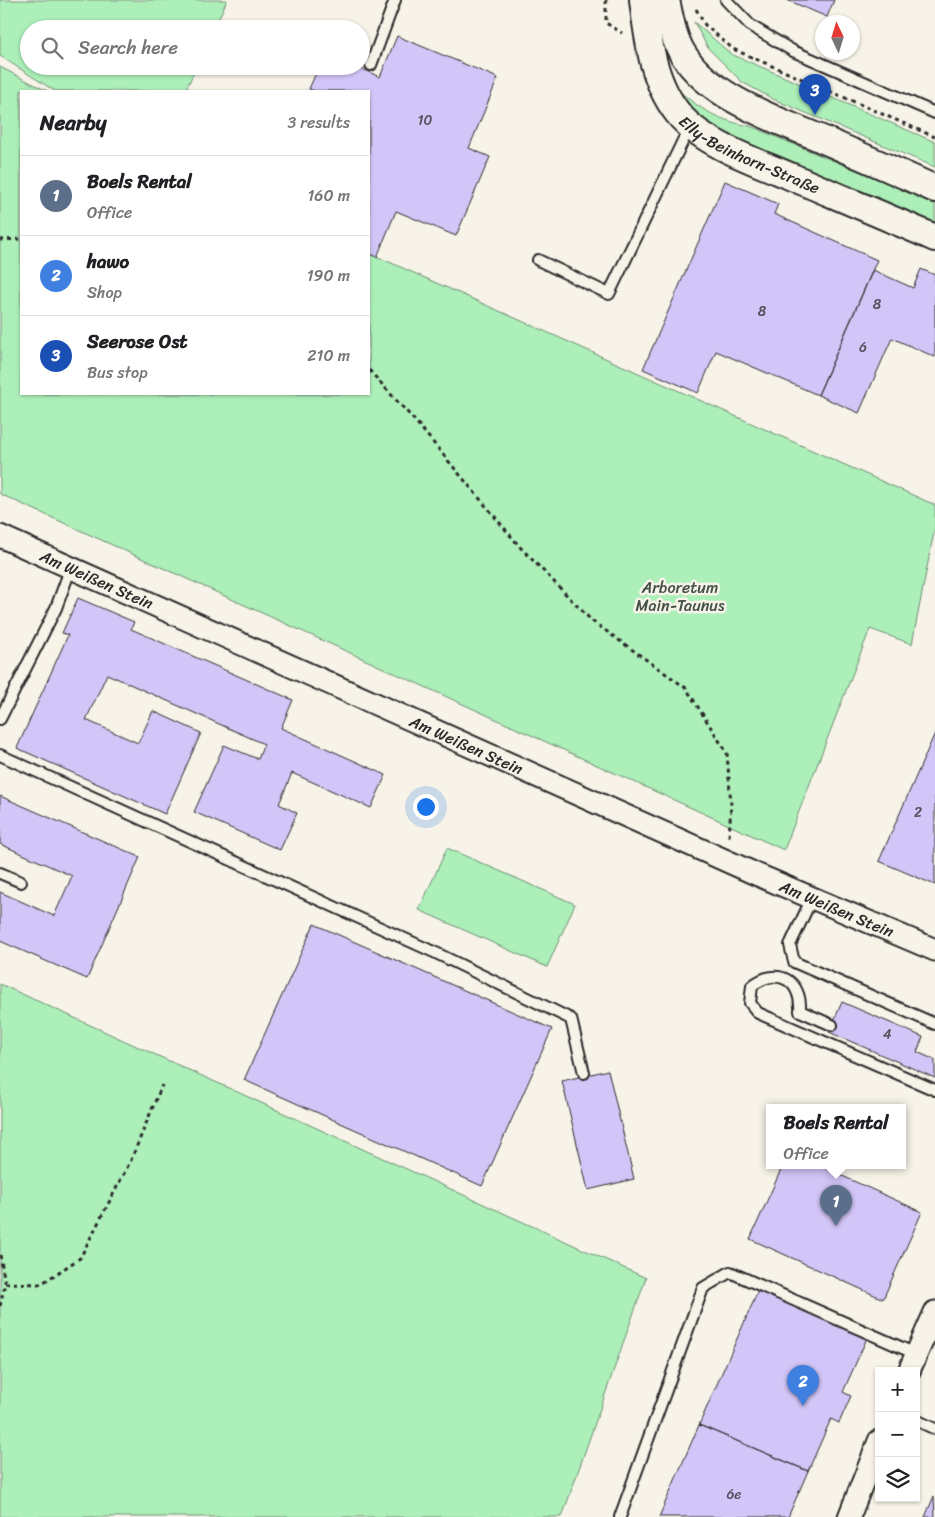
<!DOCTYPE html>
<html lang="en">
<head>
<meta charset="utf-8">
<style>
  :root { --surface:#fff; --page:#f2f2f2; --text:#202124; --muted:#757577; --line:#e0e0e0; --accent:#2b2b2b }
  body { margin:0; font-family:Sriracha,sans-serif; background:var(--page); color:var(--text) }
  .controls { position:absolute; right:15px; bottom:15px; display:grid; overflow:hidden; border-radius:0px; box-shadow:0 1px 4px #0004 }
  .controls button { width:45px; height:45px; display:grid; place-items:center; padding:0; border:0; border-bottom:1px solid var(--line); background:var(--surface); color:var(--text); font:25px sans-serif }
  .compass { position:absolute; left:815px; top:15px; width:45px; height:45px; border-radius:50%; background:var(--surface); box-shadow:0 1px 4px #0004; rotate:356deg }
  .you { position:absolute; left:425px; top:806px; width:18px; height:18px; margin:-12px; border:4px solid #fff; border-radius:50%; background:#1a73e8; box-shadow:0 0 0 8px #1a73e833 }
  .badge { display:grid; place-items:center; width:32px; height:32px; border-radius:50%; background:var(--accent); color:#fff; font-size:16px; font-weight:700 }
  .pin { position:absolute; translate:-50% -41px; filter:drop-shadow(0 1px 2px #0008) }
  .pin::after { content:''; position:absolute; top:26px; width:18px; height:15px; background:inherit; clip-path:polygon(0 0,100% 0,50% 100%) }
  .popup { position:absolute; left:766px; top:1104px; width:140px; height:65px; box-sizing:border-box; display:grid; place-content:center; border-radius:0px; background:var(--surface); filter:drop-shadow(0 1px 4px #0005); font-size:16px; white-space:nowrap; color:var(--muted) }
  .popup b { font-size:19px; color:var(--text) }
  .popup::after { content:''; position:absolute; left:50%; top:100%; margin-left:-10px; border:10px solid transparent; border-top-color:var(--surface) }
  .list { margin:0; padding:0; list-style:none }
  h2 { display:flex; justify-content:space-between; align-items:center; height:65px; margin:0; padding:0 20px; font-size:21px }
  h2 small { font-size:16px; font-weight:400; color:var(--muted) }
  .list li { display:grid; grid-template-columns:32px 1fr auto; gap:15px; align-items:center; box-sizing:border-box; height:80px; padding:0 20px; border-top:1px solid var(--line) }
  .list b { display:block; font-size:19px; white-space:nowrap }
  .list p { margin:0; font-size:16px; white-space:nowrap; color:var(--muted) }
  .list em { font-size:16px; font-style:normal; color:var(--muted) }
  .icon { flex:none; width:28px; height:28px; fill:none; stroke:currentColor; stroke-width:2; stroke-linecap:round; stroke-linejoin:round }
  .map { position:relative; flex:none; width:935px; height:1517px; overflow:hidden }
  .search { position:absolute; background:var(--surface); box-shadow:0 1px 4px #0004; left:20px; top:20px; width:350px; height:55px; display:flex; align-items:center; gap:12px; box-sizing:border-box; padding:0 18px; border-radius:28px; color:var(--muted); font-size:19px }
  .panel { position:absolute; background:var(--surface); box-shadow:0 1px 4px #0004; left:20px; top:90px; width:350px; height:305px; border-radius:0px }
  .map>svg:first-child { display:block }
</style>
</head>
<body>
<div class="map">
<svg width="935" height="1517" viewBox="0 0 935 1517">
  <rect width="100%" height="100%" fill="#f7f3e8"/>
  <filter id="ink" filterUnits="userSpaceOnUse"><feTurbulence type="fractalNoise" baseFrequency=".02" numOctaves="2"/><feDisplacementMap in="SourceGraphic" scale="10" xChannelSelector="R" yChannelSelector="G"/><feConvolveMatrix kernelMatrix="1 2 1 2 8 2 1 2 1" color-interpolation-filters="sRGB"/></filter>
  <g filter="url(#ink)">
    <!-- green -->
    <path fill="#acefb9" stroke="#6c8d72" d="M0 0H227L214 29H29V66H197L185 91H55L0 56Z
      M694 22 731 54 935 142V167L773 99 742 82 708 48Z
      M0 67 47 91H21V394H369V253L935 505V527L912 644 870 629 784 850 0 494Z
      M668 81C694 105 714 120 750 126L935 203V226L714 130 686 111Z
      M447 848 575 904 547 967 419 910Z
      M0 984 646 1278 562 1517H0Z"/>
    <!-- building -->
    <path fill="#d2c5f7" stroke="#2b2b2b" d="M787 0H834L827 17Z
      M397 36 498 78 469 148 490 157 456 236 396 211 377 257 369 253V91H315L309 89 319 66H355L380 77Z
      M725 181 778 204 774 214 877 260 818 395 716 351 698 393 643 369Z
      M921 269 935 275V357L892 338 859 413 818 395 873 270 913 288Z
      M78 598 134 622 131 629 293 700 281 728 386 775 371 808 292 773 279 804 297 813 280 850 194 812 224 745 258 759 264 744 107 674 86 720 138 743 153 711 201 733 165 814 17 748 68 635 62 633Z
      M935 733V885L879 861Z
      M0 796 140 857 87 979 0 941V892L54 916 72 876 0 844Z
      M314 924 552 1029 482 1186 244 1080Z
      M842 1002 923 1037 917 1052 935 1060V1078L829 1032Z
      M608 1070 634 1179 588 1190 562 1081Z
      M783 1165H818L922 1212 883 1299 750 1239Z
      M758 1291 867 1338 843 1392 851 1396 839 1423 831 1419 808 1471 699 1425Z
      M699 1425 808 1471 788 1517H659Z
      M934 1496 935 1517H925Z"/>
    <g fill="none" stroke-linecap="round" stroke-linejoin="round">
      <defs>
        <path id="service" d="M726 0 751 26 793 51 935 113
          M371 65 395 0
          M538 260 609 294 690 126
          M0 719 56 608 71 567
          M0 755 436 953 571 1019 584 1073
          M0 873 21 882
          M812 898 790 945 794 962 935 1024
          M832 1025 800 1011C802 980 777 966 752 986L750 1003 758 1013 935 1090
          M916 1420 935 1429
          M620 1517 703 1288 730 1272 916 1354"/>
        <g id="minor">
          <path id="s1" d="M0 536 758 875 935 950"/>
          <path d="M909 1371 935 1312"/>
          <path d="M849 1517 879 1441"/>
        </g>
        <g id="tertiary">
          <path id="s2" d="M643 0C648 40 653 86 682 118 706 145 758 162 792 177 839 197 887 217 935 238"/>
          <path d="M666 0C670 18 673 38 683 54 710 98 778 120 824 140 861 156 898 172 935 189"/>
        </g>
      </defs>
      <!-- service casing -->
      <use href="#service" stroke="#2b2b2b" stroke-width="14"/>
      <!-- minor casing -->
      <use href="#minor" stroke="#2b2b2b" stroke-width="25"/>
      <!-- tertiary casing -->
      <use href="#tertiary" stroke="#2b2b2b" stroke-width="30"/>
      <!-- path -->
      <path stroke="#2b2b2b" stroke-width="3" stroke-dasharray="4 4" stroke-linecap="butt" d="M606 0V23L622 33
        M696 9 705 25 733 49 935 137
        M0 240 21 239
        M369 370 416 422 520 547 592 621 686 688 727 753 731 805 729 837
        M0 1255 5 1283 0 1306
        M5 1283 41 1284 80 1258 131 1160 162 1085"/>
      <!-- service -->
      <use href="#service" stroke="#f7f3e8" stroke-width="10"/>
      <!-- minor -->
      <use href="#minor" stroke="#f7f3e8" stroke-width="21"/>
      <!-- tertiary -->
      <use href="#tertiary" stroke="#f7f3e8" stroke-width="26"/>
    </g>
  </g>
  <g text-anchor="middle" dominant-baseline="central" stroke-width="5" stroke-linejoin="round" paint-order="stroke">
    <!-- number labels -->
    <g font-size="14" fill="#55525e">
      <text x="425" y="120">10</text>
      <text x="877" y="304">8</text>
      <text x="762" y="311">8</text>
      <text x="863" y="347">6</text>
      <text x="918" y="812">2</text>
      <text x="887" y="1034">4</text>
      <text x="734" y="1494">6e</text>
    </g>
    <!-- street labels -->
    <g font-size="16" fill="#2b2b2b" stroke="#f7f3e8">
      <text stroke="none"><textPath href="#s2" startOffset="204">Elly-Beinhorn-Straße</textPath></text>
      <text stroke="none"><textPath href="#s1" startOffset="106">Am Weißen Stein</textPath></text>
      <text stroke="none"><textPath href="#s1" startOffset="511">Am Weißen Stein</textPath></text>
      <text stroke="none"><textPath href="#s1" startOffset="916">Am Weißen Stein</textPath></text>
    </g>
    <!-- park labels -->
    <g font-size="16" fill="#455247" stroke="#f7f3e8">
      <text x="680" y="587">Arboretum<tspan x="680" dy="18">Main-Taunus</tspan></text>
    </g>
  </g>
</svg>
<div class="controls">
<button>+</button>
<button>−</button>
<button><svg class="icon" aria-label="layers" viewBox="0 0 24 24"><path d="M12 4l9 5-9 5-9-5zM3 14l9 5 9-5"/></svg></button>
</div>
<svg class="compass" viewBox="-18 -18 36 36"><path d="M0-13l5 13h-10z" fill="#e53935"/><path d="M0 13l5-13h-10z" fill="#757577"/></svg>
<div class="you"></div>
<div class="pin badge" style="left:836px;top:1226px;background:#5c6f8a">1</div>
<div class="popup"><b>Boels Rental</b>Office</div>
<div class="pin badge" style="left:803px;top:1406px;background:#3f7fe0">2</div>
<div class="pin badge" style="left:815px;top:115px;background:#1a4fb4">3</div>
<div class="search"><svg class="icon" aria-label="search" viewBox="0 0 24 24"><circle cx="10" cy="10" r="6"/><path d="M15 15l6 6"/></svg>Search here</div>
<section class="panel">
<h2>Nearby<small>3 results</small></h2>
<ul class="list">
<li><span class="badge" style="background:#5c6f8a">1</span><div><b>Boels Rental</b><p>Office</p></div><em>160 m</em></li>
<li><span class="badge" style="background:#3f7fe0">2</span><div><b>hawo</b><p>Shop</p></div><em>190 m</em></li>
<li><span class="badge" style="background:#1a4fb4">3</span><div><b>Seerose Ost</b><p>Bus stop</p></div><em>210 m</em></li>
</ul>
</section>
</div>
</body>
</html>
